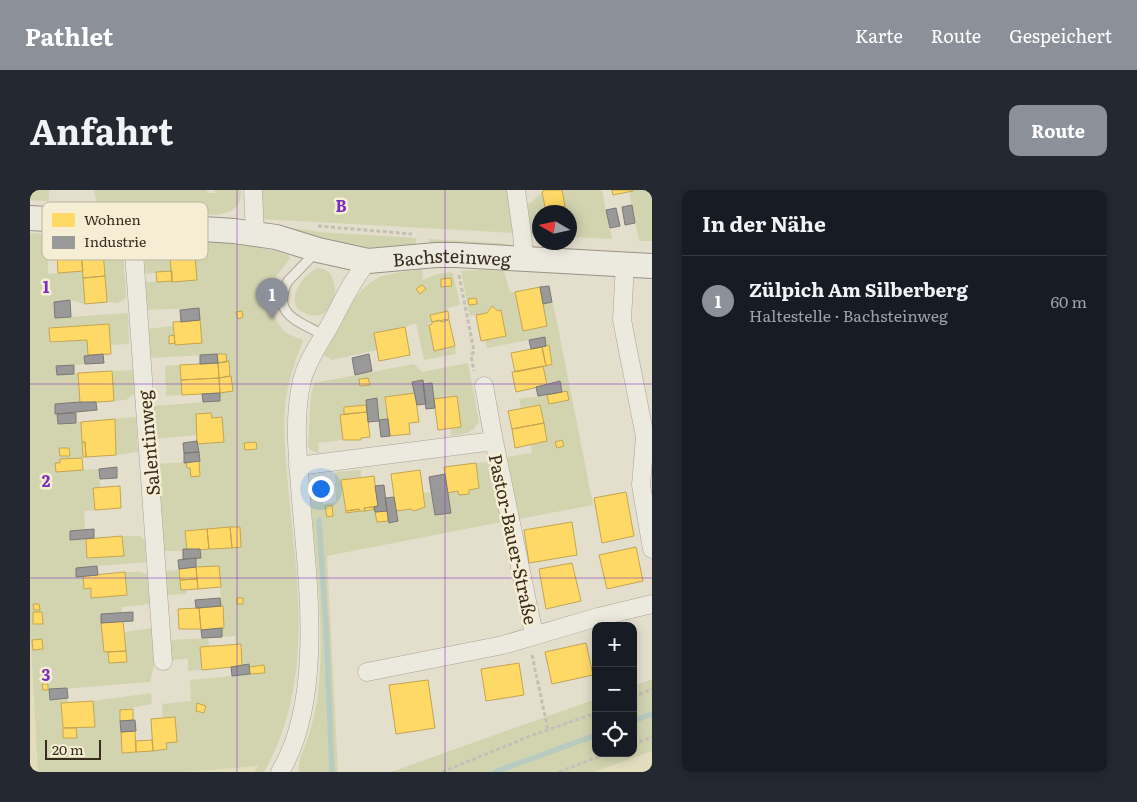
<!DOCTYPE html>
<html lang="de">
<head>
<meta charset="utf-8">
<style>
  :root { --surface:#171b24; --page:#242831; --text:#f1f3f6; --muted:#9ea1a6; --line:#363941; --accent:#8c9099 }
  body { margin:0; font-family:Literata,serif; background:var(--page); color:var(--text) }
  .controls { position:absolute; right:15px; bottom:15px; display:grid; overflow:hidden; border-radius:10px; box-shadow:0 2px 12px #0003 }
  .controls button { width:45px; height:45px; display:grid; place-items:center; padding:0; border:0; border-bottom:1px solid var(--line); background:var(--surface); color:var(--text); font:25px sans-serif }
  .compass { position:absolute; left:502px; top:15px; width:45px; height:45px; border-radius:50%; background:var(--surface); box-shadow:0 2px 12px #0003; rotate:279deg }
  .scale { position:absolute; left:15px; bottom:12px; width:56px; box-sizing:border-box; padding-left:5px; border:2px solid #382c1f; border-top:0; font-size:14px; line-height:18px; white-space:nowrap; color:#382c1f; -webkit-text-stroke:4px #f5edd4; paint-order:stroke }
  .you { position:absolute; left:290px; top:298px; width:18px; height:18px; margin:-12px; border:4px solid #fff; border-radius:50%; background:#1a73e8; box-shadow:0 0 0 8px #1a73e833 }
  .badge { display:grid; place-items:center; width:32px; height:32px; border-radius:50%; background:var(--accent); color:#fff; font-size:16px; font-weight:700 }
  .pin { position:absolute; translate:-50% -41px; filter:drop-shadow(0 1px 2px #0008) }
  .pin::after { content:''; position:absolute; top:26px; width:18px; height:15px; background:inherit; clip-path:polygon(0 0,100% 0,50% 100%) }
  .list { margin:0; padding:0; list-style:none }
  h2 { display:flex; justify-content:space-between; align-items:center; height:65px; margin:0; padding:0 20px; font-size:21px }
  h2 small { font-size:16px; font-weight:400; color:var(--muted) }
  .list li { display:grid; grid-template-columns:32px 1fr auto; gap:15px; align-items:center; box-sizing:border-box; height:90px; padding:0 20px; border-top:1px solid var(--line) }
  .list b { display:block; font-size:19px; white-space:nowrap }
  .list p { margin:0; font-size:16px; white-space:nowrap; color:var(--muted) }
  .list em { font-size:16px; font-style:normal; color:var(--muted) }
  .icon { flex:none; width:28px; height:28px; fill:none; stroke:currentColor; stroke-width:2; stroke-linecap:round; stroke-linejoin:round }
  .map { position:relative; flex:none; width:622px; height:582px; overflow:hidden; border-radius:10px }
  header { display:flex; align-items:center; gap:30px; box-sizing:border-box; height:70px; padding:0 25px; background:var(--accent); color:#fff }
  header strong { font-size:24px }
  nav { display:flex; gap:28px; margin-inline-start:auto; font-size:18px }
  .intro { display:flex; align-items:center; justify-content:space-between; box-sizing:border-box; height:120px; padding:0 30px }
  h1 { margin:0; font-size:35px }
  .button { padding:12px 22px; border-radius:10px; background:var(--accent); color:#fff; font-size:18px; font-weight:700 }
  main { display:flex; gap:30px; padding:0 30px }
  aside { flex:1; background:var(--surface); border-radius:10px; box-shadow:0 2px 12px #0003 }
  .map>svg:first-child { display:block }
</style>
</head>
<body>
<header>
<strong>Pathlet</strong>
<nav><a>Karte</a><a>Route</a><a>Gespeichert</a></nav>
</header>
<div class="intro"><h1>Anfahrt</h1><a class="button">Route</a></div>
<main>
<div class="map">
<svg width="622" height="582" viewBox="0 0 622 582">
  <rect width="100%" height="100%" fill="#e4decd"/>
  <!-- farmland -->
  <path fill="#e3ddbe" d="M0 439 3 501 8 582H0Z
    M622 561V582H564L609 566Z
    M229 576 224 582H152Z"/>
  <!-- green -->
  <path fill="#d2d4b0" d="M0 0H19V11L0 10Z
    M64 0H177V3H185V0H211C211 19 204 20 188 25L67 14Z
    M229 0H477L484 43 231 29Z
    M532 0H572L582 49 540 47V22H536Z
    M603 0H622V51H609L599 1Z
    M512 2 516 22H510L509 45 499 44 494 14 501 13Z
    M235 34 290 42 387 48 385 54C366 56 346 59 326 57 296 54 265 42 235 34Z
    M0 43 17 44 18 84 53 81 55 114 40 110 24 112 25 128 98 123 99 154 80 155 79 134 20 138 19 153 57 150 58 165 54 166 55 174 26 177 27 185 48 183 50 212 25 214 28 234 51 232 52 268 30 269V273L25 274 26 282 69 279 70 297 63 298 65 320 54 321 55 340 40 341V350L56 349 58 368 93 365 92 346H110L115 350 116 372 46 378V387L53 386 54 398H61L62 408 97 405 95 382H111L117 385 120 414 92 417V423L71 425 74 462H78L96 472 95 442 122 438 125 470 120 492 20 500 21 510 38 508 37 513 31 514 33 548H46V538L65 537 63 511 121 503 122 514 90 520 92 563 137 560 136 553 147 552 145 527 133 528 132 514 161 511 160 490 235 483 233 476 219 477V474L212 475 211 454H206L205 446 192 447V438H194L193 416H191L189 376 166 377V368L170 360 211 357 210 337 155 341 157 361H133L127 274 169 271 168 254 194 252 182 228 181 223 166 224 167 245 125 249 123 216 191 211 190 203 202 201 199 171H197L196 164 119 168 116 139 143 136 144 145 139 146 140 154 145 153V155L172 152 169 118 115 120V92L166 90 165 65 141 67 142 81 115 84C114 57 109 51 139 53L142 50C181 52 221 52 258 65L260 68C256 75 250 80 246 87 239 101 240 123 250 136 255 144 265 147 273 150 266 169 259 188 256 209 252 237 256 268 258 296 266 381 281 469 249 551 244 562 240 572 234 582H224L228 576 152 582H8L0 439Z
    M46 46C62 47 84 44 93 58L96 108 87 113 77 112 73 61 46 63Z
    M399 49 478 54 475 58 400 54Z
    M288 78C315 79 308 132 280 125 250 118 270 86 288 78Z
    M392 79 393 90C402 86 413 81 423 83L430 115 417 118 418 121 400 125 402 132 398 133 404 160 425 156 426 164 394 170 386 133 375 137 347 160 302 170 294 165C308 140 322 99 350 87 363 82 379 82 392 79Z
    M451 80 474 81 480 102H485L493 141 517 136 513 114 523 112 563 315 489 329 477 267 502 263 501 255 517 251 510 215 491 218 489 209 517 205 519 213 537 201 532 202 529 191 516 193 513 176 522 174 519 156H516L515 147 457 158 455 150 476 146 471 120 468 121 462 116 457 123 440 126 431 81Z
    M438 173 449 231C443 244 434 244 421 246V239L431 237 427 206 404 209 402 193 393 194V190L382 192 384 203 355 207 358 229 349 230 347 208 336 210V215L314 217V224L310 225 313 250 288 253 289 264 281 260 278 257 281 205 284 193 384 174 392 182Z
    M150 175 152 205 136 206 135 176Z
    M103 180 104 204 96 210 84 211 82 181Z
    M106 227 108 262 86 265 85 229Z
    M458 272 471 332 297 366 308 582H269C267 570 274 561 277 550 282 535 286 520 288 505 295 438 286 370 280 303 280 293 281 288 290 284L293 314 306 312 305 282 331 280V287L311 290 316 323 345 319 347 332 358 331 359 333 368 331 367 321 381 319 384 321 395 317 393 303 401 302 405 325 421 323 417 303 428 301 429 305 439 304V300L449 298 446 273Z
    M149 380 151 400H156L157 404 137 405 134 381Z
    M178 448 179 456 170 457 172 480 158 481V469L140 470 139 450Z
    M622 489V561L564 582H361L566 509V563H603V496Z"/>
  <!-- homes -->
  <path fill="#ffd966" stroke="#c3a551" d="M514 0H532L536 22H516L512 2Z
    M582 0H603V1L583 5Z
    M73 61 75 86 53 88 51 62Z
    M51 62 53 81 28 83 27 64Z
    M165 65 167 90 142 92 140 67Z
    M142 81V91L127 92 126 82Z
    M75 86 77 112 55 114 53 88Z
    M421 88 422 96 411 97V89Z
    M392 95 396 99 390 104 386 99Z
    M510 97 517 136 493 141 485 102Z
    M446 108 447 114 439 115 438 109Z
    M462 116 468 121 471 120 476 146 451 151 446 125 457 123Z
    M212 121 213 127 208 129 206 122Z
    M418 121 419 129 402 132 400 125Z
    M170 130 172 153 145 155 143 132Z
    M410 130 411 132 419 130 425 156 404 161 399 135 402 134V132Z
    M79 134 81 164 58 165 57 150 20 152 19 138Z
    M375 137 380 165 349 171 344 143Z
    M144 145 145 153 139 154V146Z
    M519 155 522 174 516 176 512 157Z
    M512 157 516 176 485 182 481 163Z
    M187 164H196L197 172 188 173Z
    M197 171H199L200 186 189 188 188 173Z
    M188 173 189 188 151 190 150 175Z
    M513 176 517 195 486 202 482 182Z
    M82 181 84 211 50 213 48 183Z
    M201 186 203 201 190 203 189 188Z
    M189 188 190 203 152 205 151 190Z
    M338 188 340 195 330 196 329 189Z
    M537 201 539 210 519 214 517 205Z
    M385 203 389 232 379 233 380 244 360 246 355 207Z
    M427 206 431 237 408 240 404 209Z
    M336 215 337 222 314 224V217Z
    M510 215 514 233 482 239 478 221Z
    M337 222 340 247 331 248V250H313L310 225Z
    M181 223 182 228 192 227 194 252 167 254 166 224Z
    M85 229 86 265 56 267 55 252H52L51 232Z
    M514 233 517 251 485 258 482 239Z
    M532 250 534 256 527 258 525 252Z
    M52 252H55L56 267H53Z
    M226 252 227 259 215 260 214 253Z
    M29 258H39L40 266H30Z
    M52 268 53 280 26 282 25 273H30V269Z
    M169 271 170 286 161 287 160 278H157L156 272Z
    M446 273 449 298 439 300V304L429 305 428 301 417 303 414 277Z
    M390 280 395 317 384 321 381 319 366 321 361 284Z
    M344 286 348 316 334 318 335 321H330L329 319 316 321 311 290Z
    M90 296 91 318 65 320 63 298Z
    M596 302 604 346 572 353 564 308Z
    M302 315 303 326 297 327 295 316Z
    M344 317 345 319 335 321 334 318Z
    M329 319 330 321 316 323V321Z
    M357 321 358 331 347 332 345 322Z
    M542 332 547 365 499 373 494 340Z
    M200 337 202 358 179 359 177 339Z
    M200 337H210L211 357 202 358Z
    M177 339 179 359 157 361 155 341Z
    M92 346 94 366 57 368 56 349Z
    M606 357 613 391 577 399 569 365Z
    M542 373 551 411 516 419 509 379Z
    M189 376 191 397 168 399 166 377Z
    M166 377 167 389 150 390 149 379Z
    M95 382 97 405 61 408V398L54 399 53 386Z
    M167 389 168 399 151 400 150 390Z
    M207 408H213V414H207Z
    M3 414H9L10 420H4Z
    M193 416 194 438 171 440 169 418Z
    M169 418 171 439H149L148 419Z
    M3 422H12L13 434H3Z
    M93 431 96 461 74 462 71 433Z
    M12 449 13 459 3 460 2 450Z
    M556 453 563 485 522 494 515 462Z
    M211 454 212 476 172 480 170 457Z
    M96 461 97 472 79 473 78 462Z
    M489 473 494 505 456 511 451 479Z
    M234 475 235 483 220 484 219 477Z
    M398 490 405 538 366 544 359 495Z
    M12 494H18V500H13Z
    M63 511 65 537 33 538 31 513Z
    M167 513 176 516 174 523 166 521Z
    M103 519V530L90 531V520Z
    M145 527 147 552 136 553 137 559 123 561 121 529Z
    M33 538H46L47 548H33Z
    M105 541 106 562 92 563 91 542Z
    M122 550 123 561 106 562V551Z"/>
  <!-- industry -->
  <path fill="#999" stroke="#7c7874" d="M602 15 605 33 595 35 592 17Z
    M586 18 590 36 580 38 576 20Z
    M519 96 522 112 513 114 510 97Z
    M40 110 41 127 25 128 24 112Z
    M169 118 170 130 151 132 150 120Z
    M515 147 516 156 501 159 499 150Z
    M73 164 74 173 55 174 54 166Z
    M187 164 188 173 170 174V165Z
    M339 164 342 181 325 185 322 168Z
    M44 175V184L27 185 26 176Z
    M393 190 396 214 387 215 382 192Z
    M530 191 532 202 508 206 506 197Z
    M402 193 405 218 396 219 393 194Z
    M190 203V211L173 212 172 204Z
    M347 208 349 231 338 232 336 210Z
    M50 212H66L67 220 25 224V214Z
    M46 223V233L28 234 27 224Z
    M358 229 360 246 351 247 349 230Z
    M167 251 169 262 154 263 153 253Z
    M169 262 170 271 154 273V263Z
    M87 277V288L70 289 69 279Z
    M415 284 421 323 405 325 399 287Z
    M354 295 357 321 345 322 344 317 348 316 345 296Z
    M364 307 368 331 359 333 355 308Z
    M64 339V348L40 350V341Z
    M153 359H170L171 368 153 369Z
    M166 368V377L149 379 148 370Z
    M67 376 68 385 46 387V378Z
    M190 408 191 416 166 418 165 410Z
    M103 422V431L71 433V424Z
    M192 438V447L172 448 171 440Z
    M219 474 220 484 202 486 201 477Z
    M37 498 38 508 20 510 19 499Z
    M105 530 106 541 91 542 90 531Z"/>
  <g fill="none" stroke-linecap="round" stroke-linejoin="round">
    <!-- stream -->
    <path stroke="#b9cac0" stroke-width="5.5" d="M289 330 296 436 302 582
      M603 531 622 524
      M465 582 566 545"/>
    <defs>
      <path id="lane" d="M286 62 258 91C240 125 270 132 294 145"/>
      <path id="street" d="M223 0 225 43
        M486 0 492 43 494 68
        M102 34 133 471
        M595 74 592 130 615 247 611 295 622 359
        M464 251 504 445
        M268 276 464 251 454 196
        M337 482 473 455 568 427 622 414
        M250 582C296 506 276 381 270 296 267 260 264 225 272 190 278 168 291 152 301 133 313 111 322 90 338 71"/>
      <g id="secondary">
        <path id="s1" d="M0 28 204 41 246 47 288 60 338 71 406 65H426L622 76"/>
      </g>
    </defs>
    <!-- lane casing -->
    <use href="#lane" stroke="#a9a397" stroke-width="11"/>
    <!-- street casing -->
    <use href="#street" stroke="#a9a397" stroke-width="19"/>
    <!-- secondary casing -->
    <use href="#secondary" stroke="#999286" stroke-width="26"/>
    <!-- path -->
    <path stroke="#c5bfb6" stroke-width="3" stroke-dasharray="4 2.5" stroke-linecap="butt" d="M288 36 382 44
      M429 85 444 161 441 166 444 181
      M502 465 518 540
      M603 507 622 499
      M603 554 622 547
      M412 582 503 545 566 523
      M529 582 578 563"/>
    <!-- lane -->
    <use href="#lane" stroke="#ece9df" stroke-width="9"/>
    <!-- street -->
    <use href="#street" stroke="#ece9df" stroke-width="18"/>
    <!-- secondary -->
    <use href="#secondary" stroke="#ece9df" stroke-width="24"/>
  </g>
  <!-- grid -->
  <path fill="none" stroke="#7b2cbf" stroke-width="1" stroke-opacity="0.55" d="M207 0V582M415 0V582M0 194H622M0 388H622"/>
  <g text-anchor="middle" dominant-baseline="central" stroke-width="5" stroke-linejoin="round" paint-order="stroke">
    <!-- street labels -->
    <g font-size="18" fill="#382c1f" stroke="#f5edd4">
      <text stroke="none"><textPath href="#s1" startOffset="426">Bachsteinweg</textPath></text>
      <text transform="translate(118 253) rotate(-95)">Salentinweg</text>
      <text transform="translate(484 349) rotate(78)">Pastor-Bauer-Straße</text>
    </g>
  </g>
  <!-- legend -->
  <rect x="12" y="12" width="166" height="58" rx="8" fill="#f5edd4" stroke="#bcb39e" stroke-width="1"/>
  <rect x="22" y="23" width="23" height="14" fill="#ffd966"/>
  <rect x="22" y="46" width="23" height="13" fill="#999"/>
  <g font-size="14" fill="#382c1f">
    <text x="54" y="35">Wohnen</text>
    <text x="54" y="57">Industrie</text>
  </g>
  <g font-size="16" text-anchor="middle" font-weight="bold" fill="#7b2cbf" stroke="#f5edd4" stroke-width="5" stroke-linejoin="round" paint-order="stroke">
    <text x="311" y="22">B</text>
    <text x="16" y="103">1</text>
    <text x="16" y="297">2</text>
    <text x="16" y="491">3</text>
  </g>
</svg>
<div class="controls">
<button>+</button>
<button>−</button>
<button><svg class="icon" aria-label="locate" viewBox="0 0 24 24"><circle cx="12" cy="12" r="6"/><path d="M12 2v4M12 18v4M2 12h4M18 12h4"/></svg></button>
</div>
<svg class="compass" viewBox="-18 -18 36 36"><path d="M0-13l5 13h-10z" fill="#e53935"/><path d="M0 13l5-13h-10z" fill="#9ea1a6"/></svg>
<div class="scale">20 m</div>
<div class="you"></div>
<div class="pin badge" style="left:242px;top:129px">1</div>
</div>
<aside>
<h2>In der Nähe<small></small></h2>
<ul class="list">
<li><span class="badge">1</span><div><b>Zülpich Am Silberberg</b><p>Haltestelle · Bachsteinweg</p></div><em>60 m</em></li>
</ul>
</aside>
</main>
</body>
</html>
